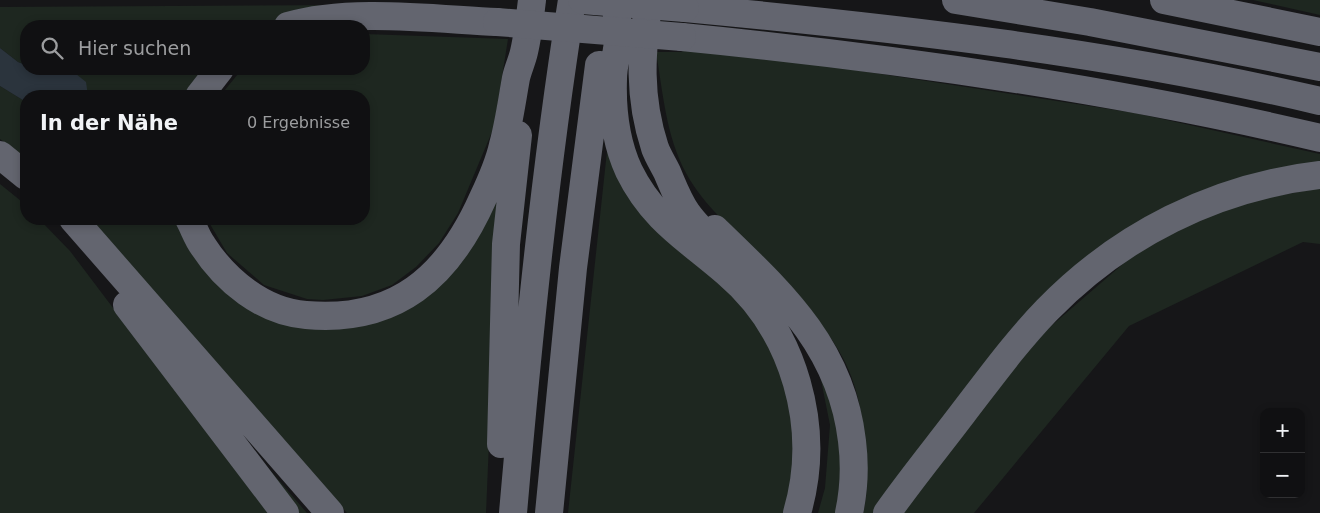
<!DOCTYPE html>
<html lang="de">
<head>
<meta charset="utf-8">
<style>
  :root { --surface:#101012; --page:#1e1e20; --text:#f1f3f6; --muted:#9c9d9f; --line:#303032 }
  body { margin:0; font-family:"DejaVu Sans",sans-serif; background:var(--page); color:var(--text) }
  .controls { position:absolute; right:15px; bottom:15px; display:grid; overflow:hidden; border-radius:10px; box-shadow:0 2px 8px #0003 }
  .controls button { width:45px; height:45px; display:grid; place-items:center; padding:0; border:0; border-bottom:1px solid var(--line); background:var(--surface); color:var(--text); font:25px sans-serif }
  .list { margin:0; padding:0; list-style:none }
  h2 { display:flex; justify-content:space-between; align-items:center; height:65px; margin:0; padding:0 20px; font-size:21px }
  h2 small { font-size:16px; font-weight:400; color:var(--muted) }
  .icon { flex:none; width:28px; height:28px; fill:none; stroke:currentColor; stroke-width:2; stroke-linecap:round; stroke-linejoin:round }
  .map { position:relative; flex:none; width:1320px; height:513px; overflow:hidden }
  .search { position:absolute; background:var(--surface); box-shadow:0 2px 8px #0003; left:20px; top:20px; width:350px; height:55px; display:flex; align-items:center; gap:12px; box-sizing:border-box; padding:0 18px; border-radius:20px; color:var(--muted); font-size:19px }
  .panel { position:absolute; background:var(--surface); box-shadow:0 2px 8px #0003; left:20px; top:90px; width:350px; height:135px; border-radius:20px }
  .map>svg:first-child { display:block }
</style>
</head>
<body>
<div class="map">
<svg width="1320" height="513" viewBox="0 0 1320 513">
  <rect width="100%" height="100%" fill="#161618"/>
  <!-- green -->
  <path fill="#1e2720" d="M1253 0H1320V15Z
    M356 5 302 12 263 26H26V65L18 62 0 48V7Z
    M364 34 508 39 494 127 458 213 439 243 416 267 392 285 362 296 323 300 307 299 264 285 227 253 207 219H364V96H220L242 69H364Z
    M686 44 1135 113 1320 154V170L1114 239 881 513H863C868 494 867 476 866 456 864 421 858 382 839 351 819 317 791 288 764 260 736 232 705 208 686 173 666 136 663 93 656 52H682Z
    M35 69H208L188 96H88L63 69 49 75Z
    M0 86 26 102V160L0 139Z
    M608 142 774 346 798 425 786 513H568Z
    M500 182 486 513H347L88 219H179L267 313 391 312Z
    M0 184 26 205V219H39L70 251 268 513H0Z
    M1320 188V244L1303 242 1129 326 974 513H895L1043 333 1131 257 1187 225 1249 201Z
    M820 375 842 421 843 513H818L825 488 830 425Z
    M210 401 307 513H295Z"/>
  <!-- water -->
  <path fill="#2b343d" d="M0 48 18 62 26 65V69H35L49 75 63 69 76 74 86 82 88 96H26V102L0 86Z"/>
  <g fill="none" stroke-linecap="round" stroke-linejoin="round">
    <!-- highway -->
    <path stroke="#63656f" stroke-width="28" d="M616 0C616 14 619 28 618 41 617 54 613 66 613 79 612 109 616 143 629 171 653 220 688 239 727 273 795 331 822 428 797 513
      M649 0C641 53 638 96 655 148 658 156 663 164 667 172 673 186 678 200 687 213 697 227 711 240 724 252
      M956 0 1090 22 1320 67
      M1164 0 1320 32
      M685 8C898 28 1111 52 1320 101
      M288 26C348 8 434 19 497 22
      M682 37C896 58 1110 88 1320 138
      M199 96 220 69
      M0 155 26 176
      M73 219 330 513
      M189 219C194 228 197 238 203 246 225 280 263 312 306 315 396 323 448 277 483 198 491 181 499 163 503 145 509 123 512 100 516 78 518 69 522 61 524 52 528 35 530 17 532 0
      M715 229C780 292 841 346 852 441 855 465 854 490 849 513
      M127 305 285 513
      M501 444 506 244 518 135
      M513 513C528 341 545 170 572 0
      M549 513 573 268 599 65
      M887 513C911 479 938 446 963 413 990 378 1016 342 1047 310 1120 235 1215 187 1320 175"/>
    <!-- highway-bridge -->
    <path stroke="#63656f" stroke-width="28" d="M582 0 685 8
      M497 22 682 37"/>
  </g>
</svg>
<div class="controls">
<button>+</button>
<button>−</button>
</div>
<div class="search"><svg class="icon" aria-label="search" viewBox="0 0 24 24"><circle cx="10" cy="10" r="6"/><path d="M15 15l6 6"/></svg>Hier suchen</div>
<section class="panel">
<h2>In der Nähe<small>0 Ergebnisse</small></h2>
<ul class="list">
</ul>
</section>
</div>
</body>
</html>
